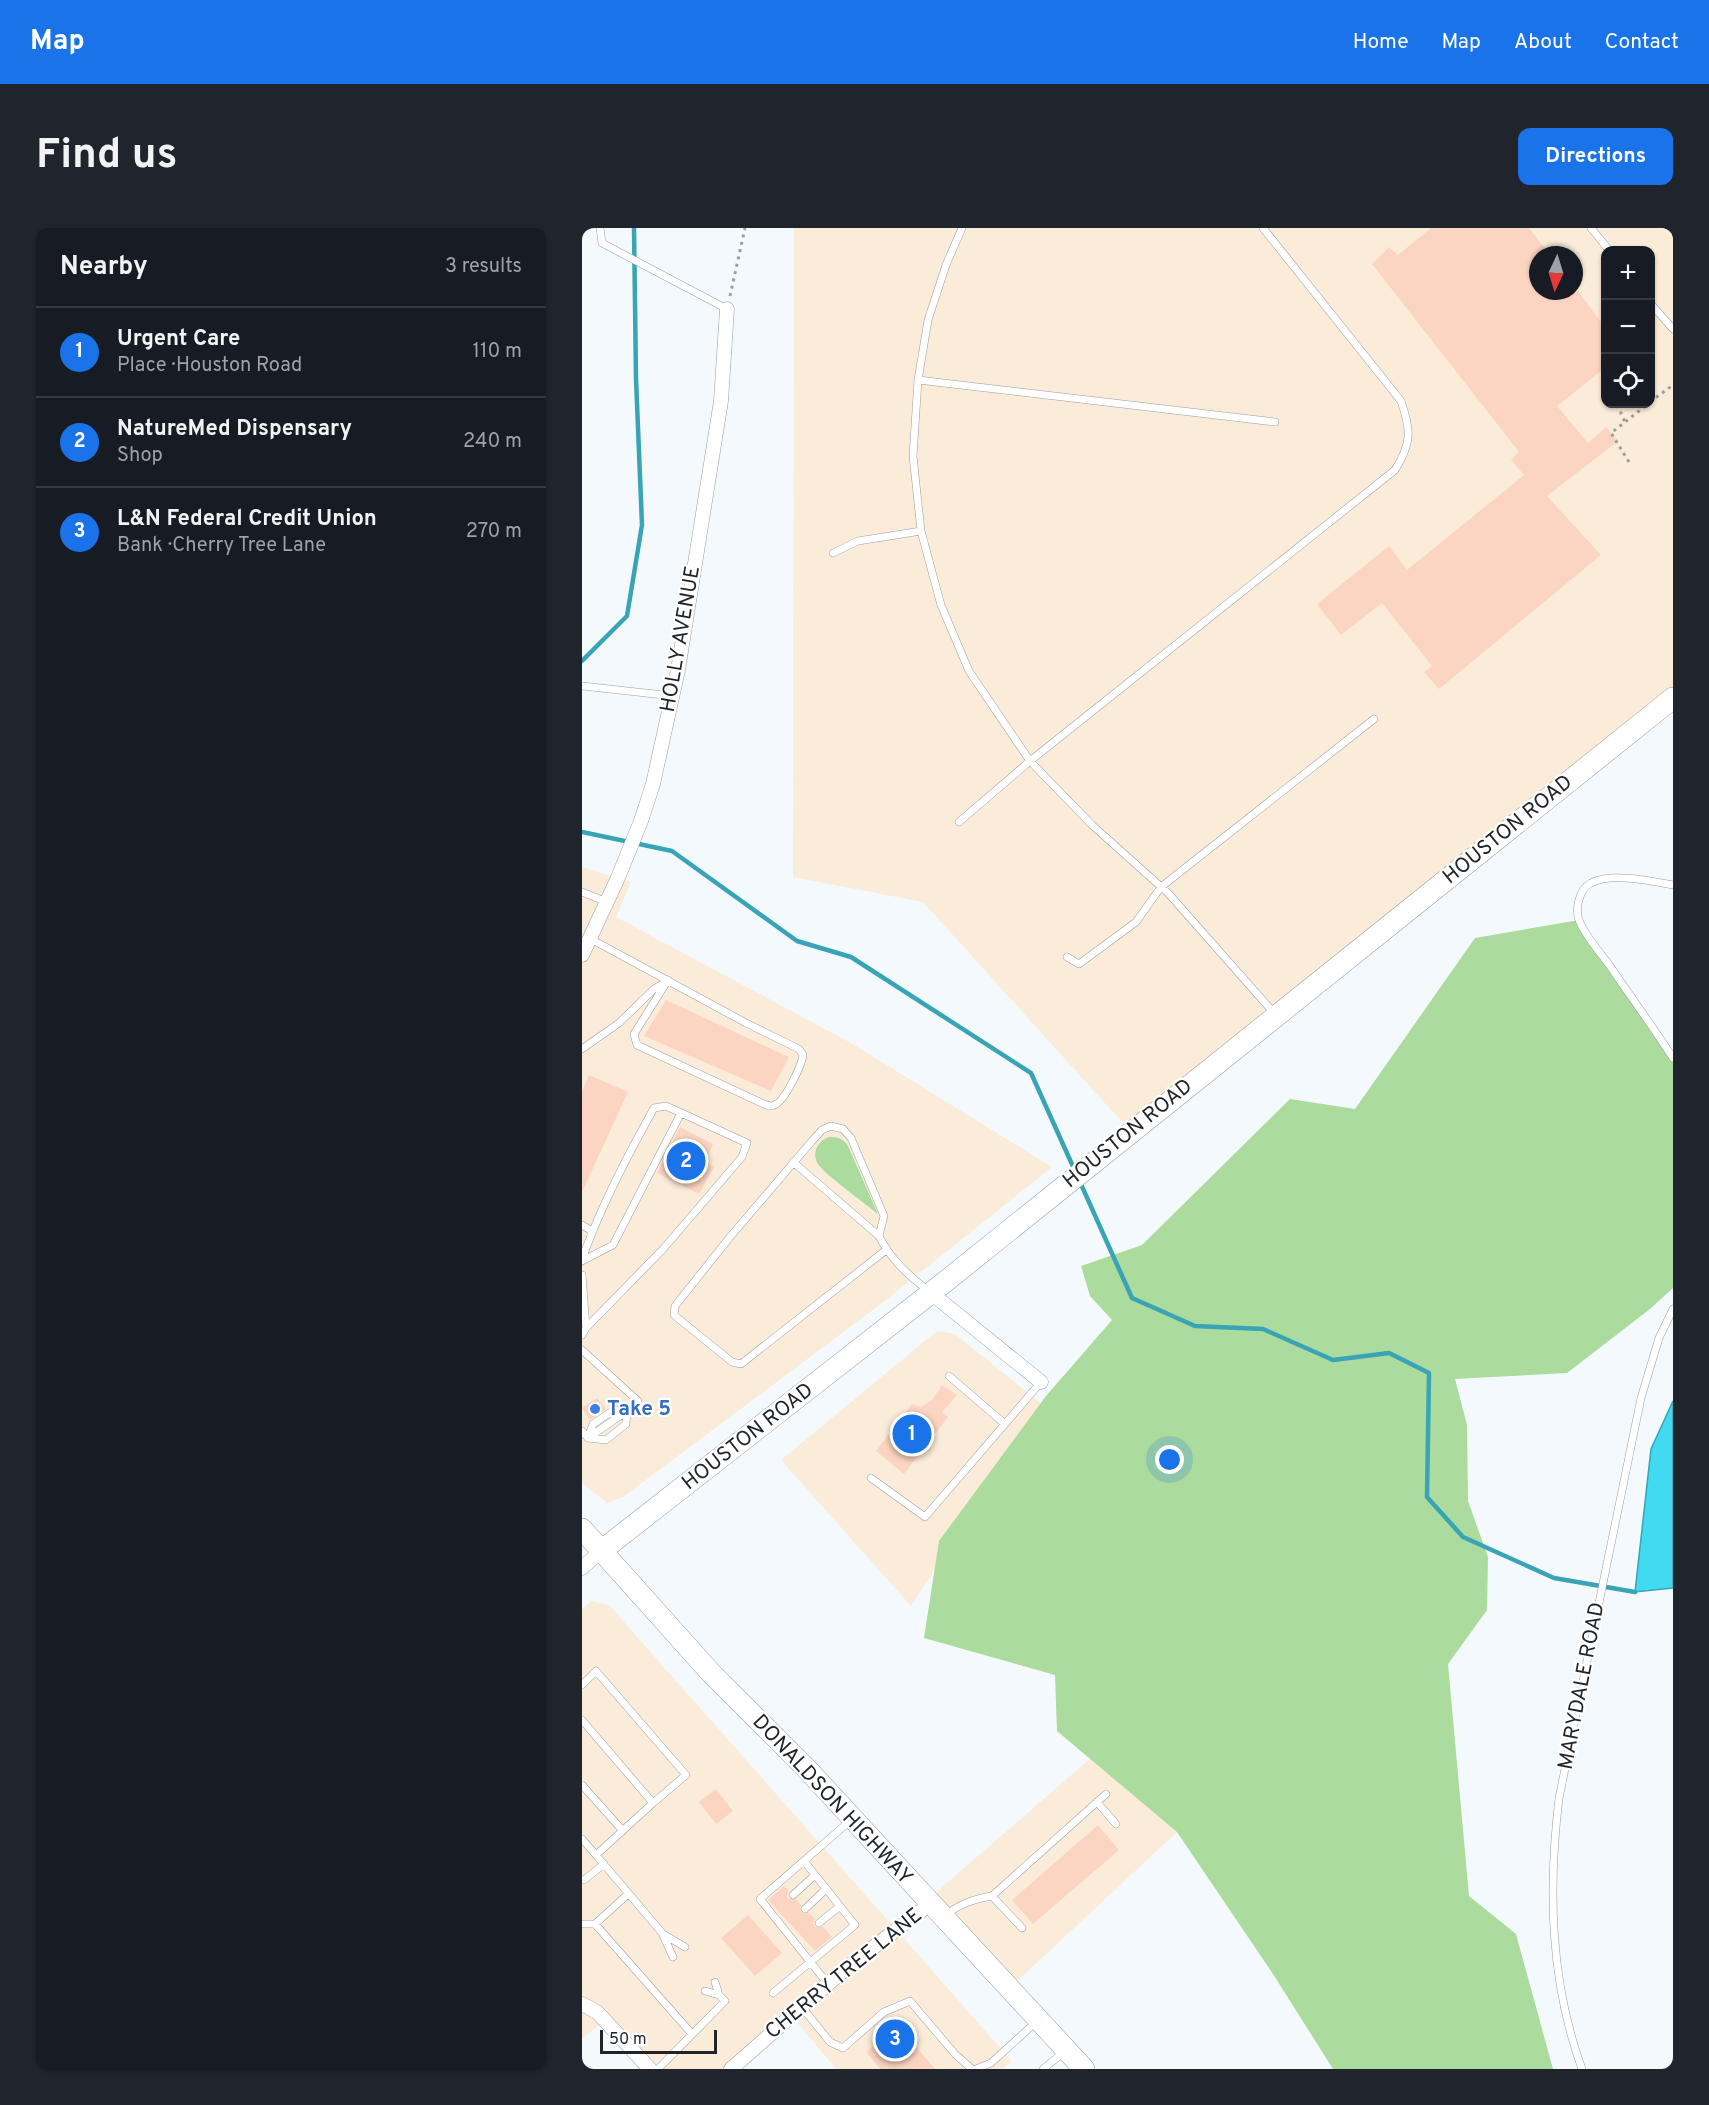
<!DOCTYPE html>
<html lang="en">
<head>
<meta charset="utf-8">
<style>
  :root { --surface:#171b24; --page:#20242c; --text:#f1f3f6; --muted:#9ea1a6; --line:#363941; --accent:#1a73e8 }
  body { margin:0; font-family:Overpass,sans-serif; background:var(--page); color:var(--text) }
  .controls { position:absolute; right:18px; top:18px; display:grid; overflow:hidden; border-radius:12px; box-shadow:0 2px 4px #0004 }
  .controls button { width:54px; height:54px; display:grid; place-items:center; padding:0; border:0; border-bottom:2px solid var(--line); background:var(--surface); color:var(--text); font:30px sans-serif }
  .compass { position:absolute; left:947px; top:18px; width:54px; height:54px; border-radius:50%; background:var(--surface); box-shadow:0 2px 4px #0004; rotate:184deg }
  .scale { position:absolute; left:18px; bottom:15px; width:117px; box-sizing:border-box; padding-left:6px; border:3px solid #222528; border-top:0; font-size:16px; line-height:21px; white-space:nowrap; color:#222528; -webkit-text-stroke:4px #fff; paint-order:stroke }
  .you { position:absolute; left:588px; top:1232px; width:21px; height:21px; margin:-15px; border:4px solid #fff; border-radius:50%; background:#1a73e8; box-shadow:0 0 0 9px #1a73e833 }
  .badge { display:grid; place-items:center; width:39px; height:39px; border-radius:50%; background:var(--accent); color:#fff; font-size:20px; font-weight:700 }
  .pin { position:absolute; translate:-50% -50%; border:3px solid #fff; box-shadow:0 2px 6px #0006 }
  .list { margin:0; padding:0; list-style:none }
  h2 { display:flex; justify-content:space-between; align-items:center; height:78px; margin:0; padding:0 24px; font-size:26px }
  h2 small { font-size:20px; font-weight:400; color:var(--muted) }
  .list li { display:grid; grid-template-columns:39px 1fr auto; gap:18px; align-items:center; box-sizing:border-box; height:90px; padding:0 24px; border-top:2px solid var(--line) }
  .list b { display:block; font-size:22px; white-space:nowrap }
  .list p { margin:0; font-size:20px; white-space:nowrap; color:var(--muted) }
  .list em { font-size:20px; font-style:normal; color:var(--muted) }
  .icon { flex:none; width:33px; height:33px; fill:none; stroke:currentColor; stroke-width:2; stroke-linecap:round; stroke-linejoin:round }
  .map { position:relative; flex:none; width:1091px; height:1841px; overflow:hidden; border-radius:12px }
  header { display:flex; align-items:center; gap:36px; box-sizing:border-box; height:84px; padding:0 30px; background:var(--accent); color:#fff }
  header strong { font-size:28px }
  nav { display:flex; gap:33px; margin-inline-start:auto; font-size:21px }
  .intro { display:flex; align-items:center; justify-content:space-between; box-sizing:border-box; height:144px; padding:0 36px }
  h1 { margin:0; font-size:42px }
  .button { padding:15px 27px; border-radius:12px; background:var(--accent); color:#fff; font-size:21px; font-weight:700 }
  main { display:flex; gap:36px; padding:0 36px }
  aside { flex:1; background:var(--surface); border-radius:12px; box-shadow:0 2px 4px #0004 }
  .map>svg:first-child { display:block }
</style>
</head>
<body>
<header>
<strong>Map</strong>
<nav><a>Home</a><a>Map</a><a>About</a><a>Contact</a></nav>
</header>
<div class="intro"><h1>Find us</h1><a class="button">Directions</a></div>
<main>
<aside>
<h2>Nearby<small>3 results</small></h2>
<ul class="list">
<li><span class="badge">1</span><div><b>Urgent Care</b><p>Place · Houston Road</p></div><em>110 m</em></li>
<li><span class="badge">2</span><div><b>NatureMed Dispensary</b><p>Shop</p></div><em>240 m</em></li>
<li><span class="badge">3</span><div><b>L&amp;N Federal Credit Union</b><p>Bank · Cherry Tree Lane</p></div><em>270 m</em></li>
</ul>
</aside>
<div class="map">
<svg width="1091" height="1841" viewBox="0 0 1091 1841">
  <rect width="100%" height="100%" fill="#f4f9fe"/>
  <!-- commercial -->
  <path fill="#fbecd9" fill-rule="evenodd" d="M212 0H1091V470L549 904 341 674 211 649ZM1023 22H1068V176H1023ZM956 27H992V63H956Z
    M0 639 49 654 34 689 269 815 470 939 304 1072 41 1269 25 1275 0 1255Z
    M355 1103 373 1106 460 1176 329 1378 199 1232Z
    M9 1373 27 1377 430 1833 421 1841H254L209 1787 149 1841H68L23 1792 0 1811V1381Z
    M533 1509 595 1604 430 1758 351 1667Z"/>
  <!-- green -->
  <path fill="#abdb9d" d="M997 692 1091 830V1060L1068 1081 985 1145 873 1151 885 1197 886 1273 906 1329 905 1382 866 1436 887 1668 934 1706 971 1841H751L691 1746 595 1604 475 1503 473 1447 342 1410 357 1313 464 1168 530 1092 508 1068 499 1038 560 1017 708 871 773 881 893 710Z
    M247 909C256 909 261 910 266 918L296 986C284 976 242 946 236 936 229 924 236 913 247 909Z"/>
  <!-- water -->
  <path fill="#42daf1" stroke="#38a4b5" stroke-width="1.5" d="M1091 1173V1360L1053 1364 1069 1221Z"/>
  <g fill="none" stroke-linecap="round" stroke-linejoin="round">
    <!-- stream -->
    <path stroke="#38a4b5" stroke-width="4.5" d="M0 433 45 388 60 297 54 151 52 0
      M0 604 90 623 215 713 269 729 449 845 493 943
      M498 954 550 1070 613 1098 681 1101 751 1132 807 1125 847 1145 845 1269 881 1309 972 1350 1053 1364"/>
  </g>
  <!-- building -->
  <path fill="#fbd5c2" d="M849 0H947L968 27H956V63H996L1023 99V140L975 178 1006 215 1024 199 1036 213 965 268 1019 327 857 461 842 444 850 438 800 375 759 407 735 376 807 318 825 342 942 247 929 232 937 224 790 36 807 19 816 27Z
    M84 772 207 829 189 863 62 808Z
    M7 847 46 864 0 964V863Z
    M98 899 131 916 123 935 132 939 117 966 75 945Z
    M360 1157 375 1167 360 1184 366 1189 322 1246 294 1223 330 1176 339 1179 350 1172Z
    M15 1170 24 1181 8 1192 0 1180Z
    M134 1561 151 1583 134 1596 117 1574Z
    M516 1597 537 1622 451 1696 430 1672Z
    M202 1658 207 1663 205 1668 207 1671H214L219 1677 218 1680 219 1684 222 1686 227 1685 233 1691 231 1695 233 1699H241L250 1709 233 1723 186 1672Z
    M166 1687 200 1725 173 1748 139 1710Z
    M316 1797 353 1841H298L284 1824Z"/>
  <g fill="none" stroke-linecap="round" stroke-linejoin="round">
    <defs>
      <path id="service" d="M18 0 20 15 145 81
        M380 0 364 37 346 92 336 152 331 228 339 303 359 377 387 443 448 533 510 597 586 665 692 785
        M1009 0 1027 22
        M1068 75 1091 101
        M336 152 693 194
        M251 325 276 313 339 303
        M0 458 91 468
        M377 594 448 533 813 242C830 215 829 202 819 173L681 0
        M1091 657C1070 653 1028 644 1009 655 997 661 993 681 997 692 1003 708 1018 724 1028 738 1049 769 1071 799 1091 830
        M0 664 25 674
        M7 710 164 795 217 821 221 827C220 837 203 872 194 876 190 879 189 878 184 877L55 817 52 806 86 752
        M485 729 497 736 554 694 579 659 792 491
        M0 821 37 795 72 761 84 754
        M211 934 297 1008C309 1032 327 1048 348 1064
        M0 997 10 1003
        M297 1008 302 988 269 910 261 901 249 898 240 902 230 913 148 1009 93 1078 92 1087 150 1134 159 1136 304 1022
        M0 1031C19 978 45 929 72 880L84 878 165 915 160 929 82 1020 4 1100
        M0 1033 31 1017 99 885
        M0 1047 4 1100 0 1107
        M0 1122 56 1173 45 1183 44 1196 24 1212 6 1210 0 1203
        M367 1148 423 1196
        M6 1210 11 1196 32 1182 45 1183
        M6 1210 45 1183
        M289 1250 343 1289 459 1154
        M0 1457 14 1443 104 1547 71 1575 0 1492
        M0 1557 41 1603
        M515 1574 534 1596
        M0 1611 14 1627 71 1575
        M14 1627 81 1706 103 1719
        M2 1652 22 1636
        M211 1667 233 1647
        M410 1668 440 1700
        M223 1681 244 1661
        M362 1688C378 1676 391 1671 410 1668L524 1566
        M237 1695 258 1678
        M0 1696H13L110 1806
        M13 1696 46 1666
        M81 1707 91 1729
        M246 1756 178 1671 269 1592
        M123 1763 137 1767
        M191 1765 273 1697 222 1633
        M219 1778 248 1814 261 1820 302 1784 328 1773 373 1826 390 1841
        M76 1841 143 1773 137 1767 133 1754
        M394 1841 409 1835 454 1794
        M461 1841 482 1824
        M1000 1841C968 1753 966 1662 977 1570L1059 1170 1077 1110 1091 1081"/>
      <path id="minor" d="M0 727 35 652 59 593 71 556 96 442 139 173 145 81
        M349 1065 459 1154
        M0 1340 19 1323
        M0 1776 15 1784 68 1841
        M149 1841 263 1741 348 1676"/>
      <path id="primary" d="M0 1301 129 1445 225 1541 502 1841
        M19 1323 349 1065 1091 470"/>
    </defs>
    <!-- service casing -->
    <use href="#service" stroke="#969da5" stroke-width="8"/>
    <!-- minor casing -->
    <use href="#minor" stroke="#969da5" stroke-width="15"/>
    <!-- primary casing -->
    <use href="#primary" stroke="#969da5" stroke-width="22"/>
    <!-- path -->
    <path stroke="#9b9fa3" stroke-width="3" stroke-dasharray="3 4.5" stroke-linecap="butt" d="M148 68 163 0
      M1068 174 1091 157
      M1039 176V186L1043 194
      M1047 234 1029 205 1066 176"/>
    <!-- service -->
    <use href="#service" stroke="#fff" stroke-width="7"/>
    <!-- minor -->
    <use href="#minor" stroke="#fff" stroke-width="14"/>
    <!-- primary -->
    <use href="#primary" stroke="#fff" stroke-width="21"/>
  </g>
  <!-- markers -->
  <circle fill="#3f7fe0" stroke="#fff" stroke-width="2" cx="13" cy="1181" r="6"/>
  <g text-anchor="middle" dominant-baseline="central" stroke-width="4.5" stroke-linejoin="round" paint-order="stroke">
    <!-- street labels -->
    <g font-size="21" fill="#222528" stroke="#fff">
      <text transform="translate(99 411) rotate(-80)">HOLLY AVENUE</text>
      <text transform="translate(926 602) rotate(-39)">HOUSTON ROAD</text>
      <text transform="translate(546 906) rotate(-39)">HOUSTON ROAD</text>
      <text transform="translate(166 1209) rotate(-38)">HOUSTON ROAD</text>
      <text transform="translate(1000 1458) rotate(-79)">MARYDALE ROAD</text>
      <text transform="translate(250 1572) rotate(47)">DONALDSON HIGHWAY</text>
      <text transform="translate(262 1746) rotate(-39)">CHERRY TREE LANE</text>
    </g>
    <!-- shop labels -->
    <g font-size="21" font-weight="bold" fill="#366cbe" stroke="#fff" text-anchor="start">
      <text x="25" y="1181">Take 5</text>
    </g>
  </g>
</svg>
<div class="controls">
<button>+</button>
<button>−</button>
<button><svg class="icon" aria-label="locate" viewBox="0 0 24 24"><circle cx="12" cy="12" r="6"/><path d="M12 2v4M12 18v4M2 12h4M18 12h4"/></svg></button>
</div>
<svg class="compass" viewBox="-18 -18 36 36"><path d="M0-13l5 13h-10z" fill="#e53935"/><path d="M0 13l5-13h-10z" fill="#9ea1a6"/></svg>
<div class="scale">50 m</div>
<div class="you"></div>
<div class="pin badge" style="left:330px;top:1206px">1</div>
<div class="pin badge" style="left:104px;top:933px">2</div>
<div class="pin badge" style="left:313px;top:1811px">3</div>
</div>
</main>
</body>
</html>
